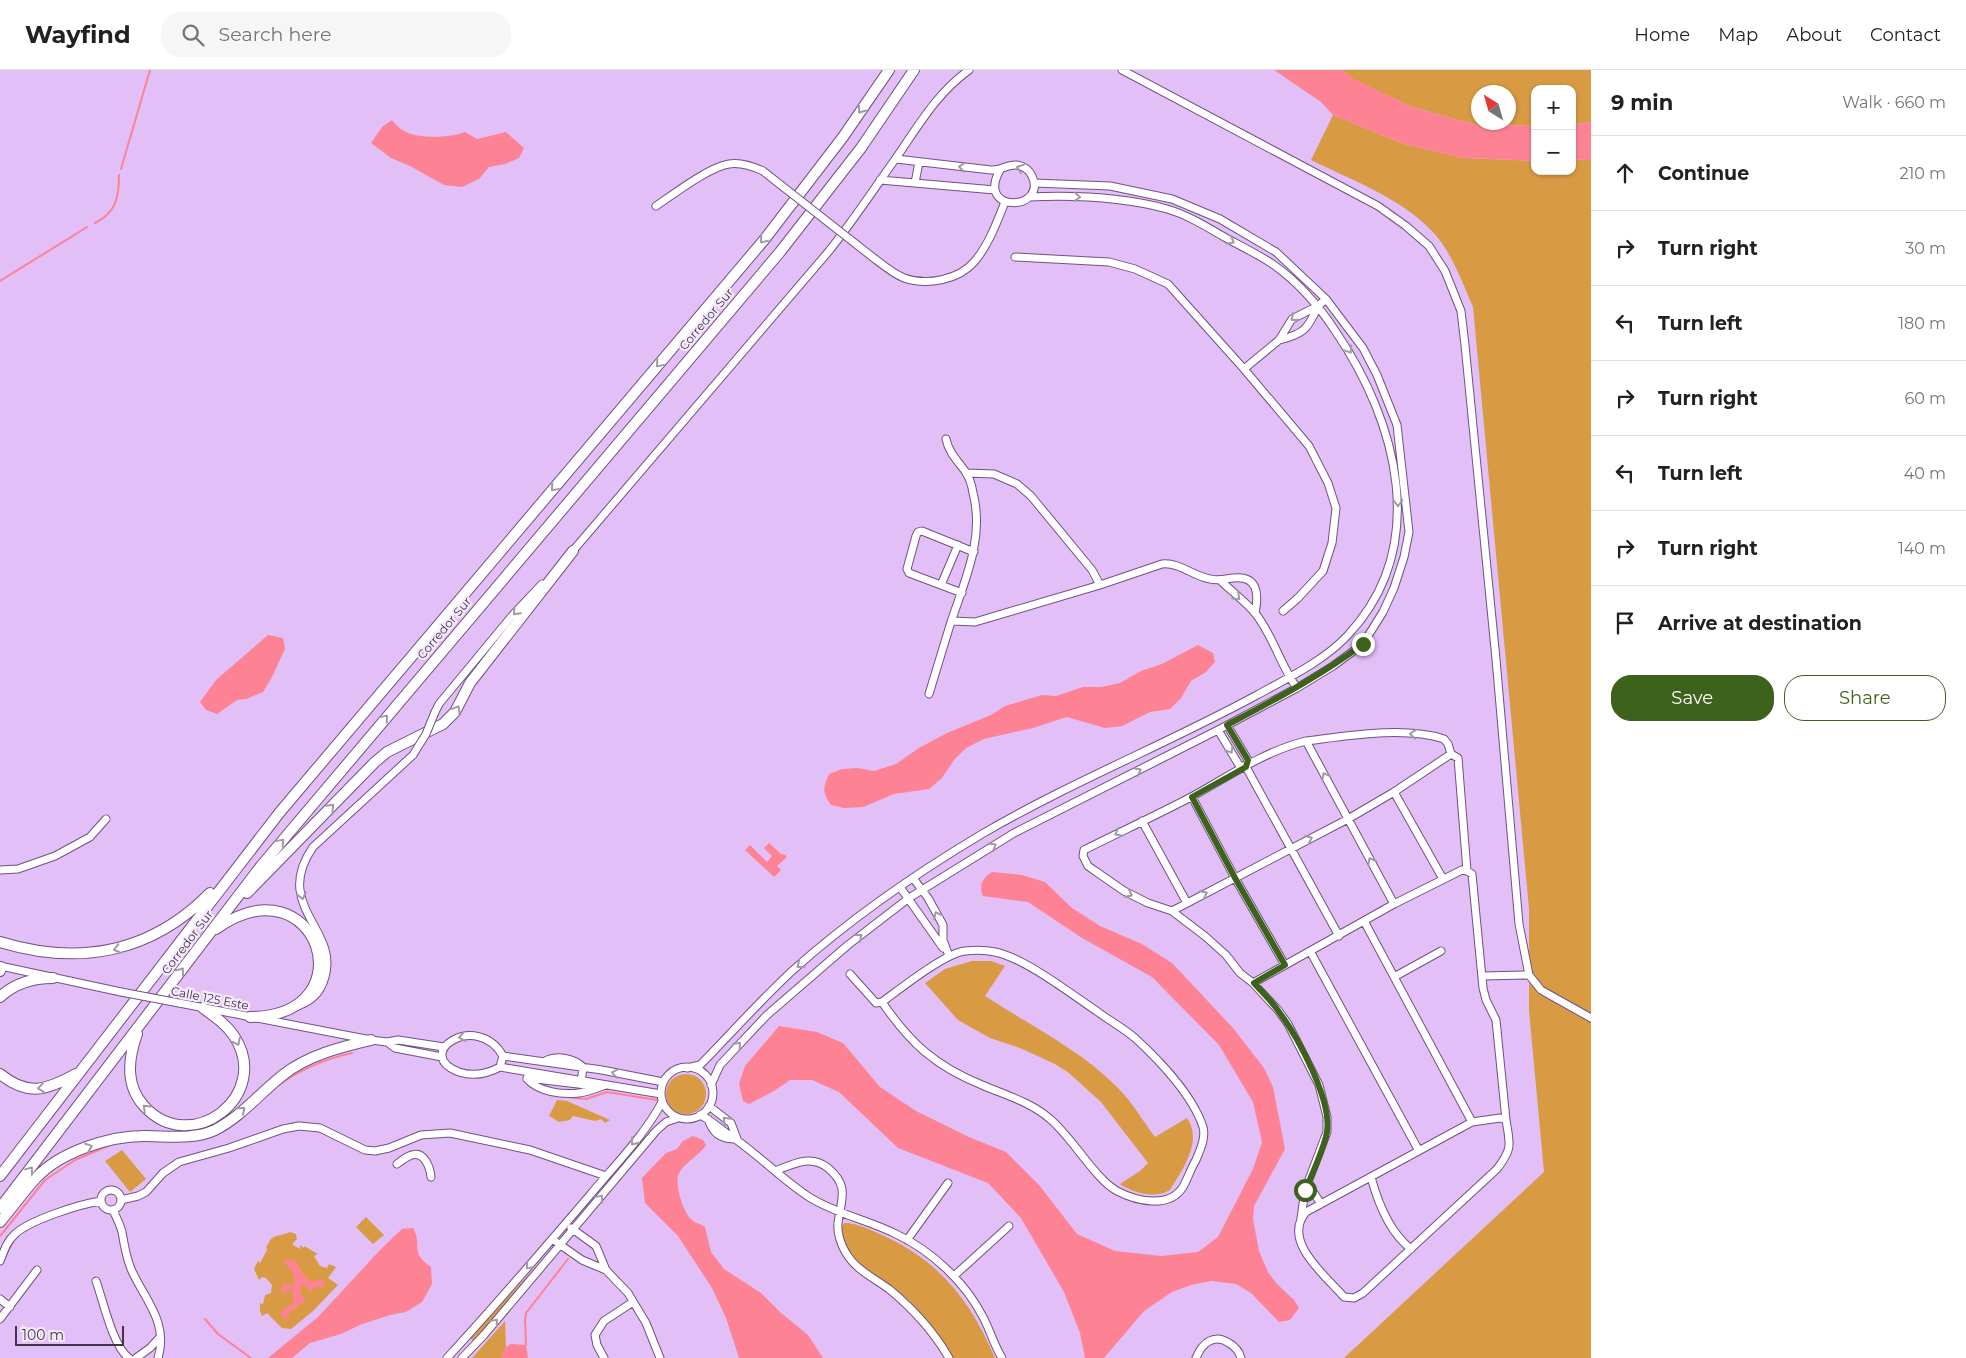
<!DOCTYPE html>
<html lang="en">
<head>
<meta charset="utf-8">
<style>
  :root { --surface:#fff; --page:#f6f6f6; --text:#202124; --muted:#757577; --line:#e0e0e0; --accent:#3d621b }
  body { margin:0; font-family:Montserrat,sans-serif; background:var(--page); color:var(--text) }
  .controls { position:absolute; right:15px; top:15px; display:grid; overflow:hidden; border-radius:10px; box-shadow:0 1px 4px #0004 }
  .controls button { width:45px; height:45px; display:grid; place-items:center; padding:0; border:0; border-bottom:1px solid var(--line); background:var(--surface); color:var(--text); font:25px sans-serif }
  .compass { position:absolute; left:1471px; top:15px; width:45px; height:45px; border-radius:50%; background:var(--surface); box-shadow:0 1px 4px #0004; rotate:323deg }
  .scale { position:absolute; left:15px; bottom:12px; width:109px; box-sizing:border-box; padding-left:5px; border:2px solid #42344a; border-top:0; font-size:14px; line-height:18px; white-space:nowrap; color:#42344a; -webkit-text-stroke:4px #f5ebfc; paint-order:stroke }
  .stop { position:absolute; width:15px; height:15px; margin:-11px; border:4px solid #3d621b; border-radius:50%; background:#fff }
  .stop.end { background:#3d621b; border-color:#fff; box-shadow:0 1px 5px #0008 }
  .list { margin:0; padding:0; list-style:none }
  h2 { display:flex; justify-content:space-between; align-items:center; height:65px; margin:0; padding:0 20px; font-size:21px }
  h2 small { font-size:16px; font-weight:400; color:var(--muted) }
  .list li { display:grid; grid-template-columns:32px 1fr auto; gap:15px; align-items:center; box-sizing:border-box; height:75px; padding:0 20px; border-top:1px solid var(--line) }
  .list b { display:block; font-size:19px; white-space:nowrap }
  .list em { font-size:16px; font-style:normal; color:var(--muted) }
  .actions { display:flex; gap:10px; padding:15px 20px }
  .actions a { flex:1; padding:11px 0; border:1px solid var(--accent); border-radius:20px; text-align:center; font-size:18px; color:var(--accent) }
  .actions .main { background:var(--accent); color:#fff }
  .icon { flex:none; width:28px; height:28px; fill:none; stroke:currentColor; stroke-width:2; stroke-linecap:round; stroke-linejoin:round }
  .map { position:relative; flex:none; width:1591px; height:1288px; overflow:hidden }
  header { display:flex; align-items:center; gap:30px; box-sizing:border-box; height:70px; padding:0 25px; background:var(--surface); border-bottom:1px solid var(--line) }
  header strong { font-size:24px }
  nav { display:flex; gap:28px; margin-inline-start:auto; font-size:18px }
  .search { width:350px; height:45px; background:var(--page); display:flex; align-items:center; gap:12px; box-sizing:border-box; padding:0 18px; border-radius:20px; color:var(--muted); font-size:19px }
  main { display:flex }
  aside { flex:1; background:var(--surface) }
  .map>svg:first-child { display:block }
</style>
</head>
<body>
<header>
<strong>Wayfind</strong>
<div class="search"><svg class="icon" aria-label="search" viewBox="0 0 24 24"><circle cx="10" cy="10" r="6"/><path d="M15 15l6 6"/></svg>Search here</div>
<nav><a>Home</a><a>Map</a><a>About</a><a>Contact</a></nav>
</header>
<main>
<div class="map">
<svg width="1591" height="1288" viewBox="0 0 1591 1288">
  <rect width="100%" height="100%" fill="#e2bff7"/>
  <!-- green -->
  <path fill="#d89b44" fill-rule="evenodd" d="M1342 0H1591V52L1572 55V19H1535V56L1476 55 1412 37 1353 9ZM1478 22H1508V52H1478Z
    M1333 45 1404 74 1464 88 1535 91V101H1572V90L1591 89V1288H1344L1544 1102 1529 941V839L1473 237C1465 218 1457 198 1447 181 1421 135 1355 112 1311 90Z
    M972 891H991L1005 896 985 926C1029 955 1081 980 1118 1018 1132 1032 1143 1051 1155 1067L1187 1048C1203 1071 1183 1099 1170 1120 1156 1129 1133 1123 1120 1114L1140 1101 1148 1093 1101 1032 1069 1003 1055 994 1020 978 990 968 958 950 925 913 945 899Z
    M666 1024a20 20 0 1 1 40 0a20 20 0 1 1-40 0Z
    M557 1030 567 1031 610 1050 605 1053 601 1049 595 1051 573 1046 570 1050 559 1052 549 1046Z
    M122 1080 146 1109 130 1122 105 1091Z
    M366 1147 384 1165 373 1174 356 1157Z
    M844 1153C858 1153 873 1161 884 1166 941 1192 971 1232 995 1288H953C942 1268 927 1249 911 1233 890 1214 838 1188 842 1156Z
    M290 1162 296 1164 297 1169 293 1173V1175L300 1179V1175L304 1178V1176L318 1184 314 1186 320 1196 327 1198 329 1194 336 1197 328 1208 338 1215 313 1241 291 1259 282 1258 267 1243 262 1246 260 1241V1233L263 1234 265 1225 271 1223 272 1215 266 1208 262 1207 259 1210 254 1199 258 1191 260 1193 267 1180 266 1177C268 1175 269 1172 270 1170 274 1165 285 1165 290 1162Z
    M554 1177V1178L475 1273 470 1268Z
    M505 1251 506 1277 502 1284V1288H472Z"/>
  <!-- water -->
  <path fill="#fd8394" d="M1274 0H1342L1354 9 1412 37 1476 55 1535 56V91L1464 88 1404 74 1333 45 1321 32Z
    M392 50C395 54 399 58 404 61 417 69 451 68 465 62L477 69 506 62 524 78 519 88 505 94 489 97 479 109 462 117 444 115 410 96 391 88 371 73 382 57Z
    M1591 52V89L1572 90V55Z
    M268 565 283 568 285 579 272 607 263 622 246 629 237 630 217 644 206 640 200 632 216 610Z
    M1198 575 1213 583 1215 592 1206 602 1191 611 1181 628 1170 639 1150 642 1122 656 1105 658 1067 647 1033 658 984 669 966 678 954 690 942 708 929 719 894 724 863 737 844 738 831 735C822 722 823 718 829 704L842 699 858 698 874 701 896 694 919 678 947 663 991 645 1005 636 1042 625 1056 626 1083 617H1101L1120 613 1141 601 1162 594Z
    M769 773 781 784 786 785V788L777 796 781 800 774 807 745 780 750 775 767 792 772 786 764 778Z
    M992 802 1022 805 1045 812 1072 838 1100 856 1142 874 1172 893 1233 958 1264 998 1273 1017 1285 1079 1254 1136 1253 1149 1259 1181 1268 1202 1276 1213 1294 1230 1299 1238 1290 1250 1279 1252 1251 1223 1236 1214 1211 1211 1191 1215 1172 1222 1144 1241 1104 1288H1085L1080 1263 1064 1222 1021 1148 988 1113 898 1078 839 1022 812 1010H790L774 1021 749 1034 743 1031 739 1014 745 996 779 956 817 962 843 973 880 1017 916 1041 969 1067 1006 1082 1039 1115 1077 1164 1115 1181 1161 1186 1198 1182 1218 1167 1253 1099 1262 1072 1253 1032 1219 975 1152 907 1082 868 1028 832 983 826C978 815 983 808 992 802Z
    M693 1066 703 1070 706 1075C699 1086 685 1092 679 1103 674 1113 683 1143 692 1150 695 1153 701 1154 705 1157L711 1182 724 1199 761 1223 780 1242 808 1265 823 1288H739L726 1248 712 1218 678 1166 645 1133 642 1108 666 1083 677 1079 683 1071Z
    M413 1158C423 1176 409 1182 431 1197L432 1214 422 1232 406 1242 390 1245 362 1254 341 1264 310 1273 292 1288H268L318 1247 381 1179 402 1159Z
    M287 1189 291 1191 294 1190C302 1198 304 1217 321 1209L325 1212 324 1217H316L311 1221 308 1220 305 1215 301 1216V1225L305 1229V1232L299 1234 296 1239 290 1241 289 1246 284 1250 280 1243 294 1232 292 1228 293 1219 287 1220 285 1224 281 1222 282 1216 284 1214 294 1215V1205L284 1192Z
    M511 1274 526 1275 528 1288H502C502 1281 505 1277 511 1274Z"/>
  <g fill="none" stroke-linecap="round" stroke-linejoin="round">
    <!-- stream -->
    <path stroke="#fd8394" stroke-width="2" d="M121 99 150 0
      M95 153C116 143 119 127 119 105
      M0 211 87 157
      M277 1016C301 999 324 989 352 983
      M573 1028 586 1029 607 1022 657 1030
      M0 1166 45 1110 75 1090 110 1075
      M205 1249 218 1264 251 1288
      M526 1275 525 1250 526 1243 568 1189"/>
    <defs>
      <path id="minor" d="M1122 0 1378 136 1406 156 1429 176 1445 201 1461 241 1465 275 1496 589 1519 854 1529 905 1541 920 1591 948
        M896 89 991 100C1001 101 1007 94 1017 95 1023 96 1029 100 1032 106 1048 141 975 144 1000 100
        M880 110 995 120
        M915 113 919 92
        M656 136C674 124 709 97 729 94 741 92 752 96 763 101
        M1015 187 1109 192 1135 199 1168 214 1244 299 1309 376 1328 413 1336 438 1332 473 1323 501 1298 528 1283 541
        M875 189C884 196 894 204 904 208 927 216 959 210 975 191 989 174 997 152 1005 132
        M1279 270C1304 264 1308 259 1318 236
        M1244 299 1279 270 1292 249 1318 236 1326 229
        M966 403 994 404 1017 414 1031 426 1092 500 1100 515
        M571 483 829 181C853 151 874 119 896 88 919 55 936 24 969 0
        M1220 510C1231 521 1245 531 1255 543 1273 565 1280 595 1297 618
        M941 515 958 475
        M962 523 909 503 907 499 916 466 918 462 922 461 974 482
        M952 551 975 552 1100 515 1162 494C1179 492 1193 506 1210 509 1218 511 1225 509 1233 508 1258 505 1259 524 1255 543
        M929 624C936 601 943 578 950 555 964 512 985 469 973 423 972 416 969 407 965 401 957 390 949 383 946 369
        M435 642 439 634 511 547 542 514
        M1227 655 1248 690 1246 697 1339 866
        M1218 660 1239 695 1246 697
        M1306 671C1347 666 1404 656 1444 669L1448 674 1451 684
        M1394 722 1443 809
        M1192 727 1235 808 1285 895
        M1142 751 1187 833
        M0 800 18 799 55 786 90 767 106 749
        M913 808 928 828 943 855V870L949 886
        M900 817 943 878
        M1172 841 1348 749 1394 722 1451 684 1458 688 1467 801
        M1364 851 1472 1052
        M1310 881 1419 1081
        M0 896 121 922
        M850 904 876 933 882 932C900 919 945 883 965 881 974 880 986 880 995 882 1025 888 1071 924 1098 942 1110 951 1125 959 1136 969 1160 991 1193 1026 1203 1057 1206 1068 1200 1080 1196 1090 1191 1098 1188 1108 1183 1117 1169 1139 1136 1131 1117 1121 1095 1109 1072 1067 1050 1049 1031 1032 1005 1025 982 1015 935 996 910 973 882 932
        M1482 906 1529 905
        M1394 907 1441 881
        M1253 913 1394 834 1462 800 1467 801 1472 804 1483 918 1486 930 1496 950 1506 1050
        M179 933 371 970 387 972 398 970 444 977
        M293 938C310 932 320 925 325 907 335 872 304 852 300 820 298 804 304 790 313 777L413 685
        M387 972 395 978 442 987
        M503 986 500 997C487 1004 474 1007 459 1002 411 984 477 940 503 986L602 1000 663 1012
        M547 990C558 985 575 989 583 997L581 1013
        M500 997 661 1024
        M661 1023a26 26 0 1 1 52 0a26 26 0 1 1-52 0Z
        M687 998 700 995 705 990C734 960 762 929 792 901 850 849 915 804 982 764 1071 712 1167 674 1257 625 1288 608 1324 591 1348 565 1431 476 1397 352 1336 262 1319 236 1297 211 1271 193 1257 184 1241 176 1226 168 1207 157 1188 145 1167 139 1123 127 1074 125 1029 127
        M527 1008 595 1016
        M527 1009C539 1022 562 1025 579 1023 588 1022 597 1018 606 1015
        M711 1015 720 995 767 945 848 875 909 828 1014 763 1218 660 1297 618 1333 596 1363 574 1383 542 1394 518 1404 487 1409 462 1397 355 1377 305 1363 278 1326 229 1276 182 1220 149 1172 129 1110 116 1034 113
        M709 1036 731 1053 737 1069
        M700 1045C711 1050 719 1058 728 1064 757 1083 780 1108 809 1127 836 1144 868 1150 896 1164 932 1181 965 1212 983 1247 990 1260 994 1275 1002 1288
        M1500 1048 1506 1050C1510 1075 1513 1078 1497 1099L1363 1223 1354 1228 1344 1227C1326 1206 1281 1171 1306 1142L1472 1052Z
        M708 1049C713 1063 719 1068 734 1069
        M397 1094C401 1091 407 1086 412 1085 424 1081 430 1097 431 1107
        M775 1101C793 1094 811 1084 828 1098 851 1117 840 1131 838 1154 837 1163 841 1175 846 1183 856 1200 874 1208 889 1219 912 1238 934 1262 949 1288
        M1371 1107C1378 1133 1389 1162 1411 1179
        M1308 1114 1321 1134
        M101 1130a10 10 0 1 1 20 0a10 10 0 1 1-20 0Z
        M121 1130 138 1126 146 1122 163 1103 179 1092 229 1078 283 1059 299 1056 320 1058 365 1080 375 1081 389 1078 421 1065 450 1063 530 1080 606 1106
        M113 1140C116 1147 120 1154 122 1162 124 1174 126 1187 131 1199 144 1229 169 1252 158 1288
        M1301 1148 1305 1120 1327 1062V1047L1319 1015 1288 954 1278 940 1253 913 1240 903 1226 885 1206 867 1172 841 1148 833 1124 821 1098 803 1088 796 1083 786 1084 780C1120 762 1157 745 1193 726 1229 706 1265 681 1306 671L1394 834
        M571 1158 596 1176 606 1200
        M552 1169 582 1190 606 1200 628 1223 646 1253 660 1288
        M907 1170 948 1113
        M0 1191C4 1181 7 1171 15 1164 30 1150 80 1134 101 1131
        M954 1206 1009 1156
        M96 1211C103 1230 113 1277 129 1288
        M0 1229 10 1237
        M0 1249 37 1200
        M136 1288 150 1278 160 1267
        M447 1288C496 1235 543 1180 590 1125 614 1096 644 1066 662 1032
        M462 1288 484 1265 656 1061 666 1052 678 1048
        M604 1288 597 1275 595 1265 604 1251 633 1232
        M1196 1288C1202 1273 1214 1263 1229 1273 1236 1277 1239 1281 1241 1288"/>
      <path id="highway" d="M247 823 375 692 387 682 443 654 455 642 470 613 573 481
        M216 859C317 787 370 946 250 947
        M0 872C79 896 151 883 210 823
        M0 901 1 897
        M0 927C15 913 33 908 53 908
        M137 964C128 989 125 1015 144 1036 191 1088 273 1025 234 966 226 954 214 946 203 938
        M0 1004C28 1027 47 1020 76 1004
        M0 1106 280 742 764 170 843 67 889 0
        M0 1138 261 796 780 182 861 78 914 0
        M0 1152C12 1138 23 1122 36 1108 60 1082 109 1066 144 1066 167 1066 194 1070 215 1060 241 1047 261 1022 283 1005 308 985 341 977 371 970"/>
    </defs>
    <!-- minor casing -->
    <use href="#minor" stroke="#715183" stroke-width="9"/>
    <!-- highway casing -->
    <use href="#highway" stroke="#715183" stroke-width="12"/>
    <!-- minor -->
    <use href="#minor" stroke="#fff" stroke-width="7"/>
    <!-- highway -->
    <use href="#highway" stroke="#fff" stroke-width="10"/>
    <defs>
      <path id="minor-bridge" d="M763 101 875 189
        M413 685 426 664 435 642
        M121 922 179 933"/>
    </defs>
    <!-- minor-bridge casing -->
    <use href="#minor-bridge" stroke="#715183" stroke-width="9" stroke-linecap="butt"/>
    <!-- minor-bridge -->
    <use href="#minor-bridge" stroke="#fff" stroke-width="7"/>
  </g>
  <!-- one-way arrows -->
  <defs><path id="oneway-chevron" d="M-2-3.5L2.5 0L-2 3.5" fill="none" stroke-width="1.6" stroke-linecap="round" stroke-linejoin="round" transform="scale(1.25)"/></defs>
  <g stroke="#a09aa4">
    <use href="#oneway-chevron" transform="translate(861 40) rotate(125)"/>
    <use href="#oneway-chevron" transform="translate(962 97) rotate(-173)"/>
    <use href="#oneway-chevron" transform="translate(1020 98) rotate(-161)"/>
    <use href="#oneway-chevron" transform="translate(1077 127) rotate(4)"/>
    <use href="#oneway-chevron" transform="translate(763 170) rotate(129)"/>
    <use href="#oneway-chevron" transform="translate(1231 171) rotate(29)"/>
    <use href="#oneway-chevron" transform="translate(1294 248) rotate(140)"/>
    <use href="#oneway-chevron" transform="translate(1349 280) rotate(56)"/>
    <use href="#oneway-chevron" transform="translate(659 294) rotate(130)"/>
    <use href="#oneway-chevron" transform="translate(554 418) rotate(130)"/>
    <use href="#oneway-chevron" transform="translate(1398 433) rotate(89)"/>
    <use href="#oneway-chevron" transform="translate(1237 527) rotate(43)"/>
    <use href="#oneway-chevron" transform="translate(516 542) rotate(133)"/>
    <use href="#oneway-chevron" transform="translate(457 639) rotate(-59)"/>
    <use href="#oneway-chevron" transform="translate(385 648) rotate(-50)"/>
    <use href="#oneway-chevron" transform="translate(1413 664) rotate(-175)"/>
    <use href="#oneway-chevron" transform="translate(1230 680) rotate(59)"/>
    <use href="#oneway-chevron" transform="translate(1138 701) rotate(-27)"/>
    <use href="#oneway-chevron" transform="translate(1325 706) rotate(-118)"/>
    <use href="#oneway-chevron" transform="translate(331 737) rotate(-46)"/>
    <use href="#oneway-chevron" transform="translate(1118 763) rotate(153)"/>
    <use href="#oneway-chevron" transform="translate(1309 769) rotate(-27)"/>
    <use href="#oneway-chevron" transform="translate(281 772) rotate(-50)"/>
    <use href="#oneway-chevron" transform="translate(993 776) rotate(-31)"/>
    <use href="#oneway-chevron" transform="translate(1371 791) rotate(-118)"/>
    <use href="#oneway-chevron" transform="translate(1129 824) rotate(28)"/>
    <use href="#oneway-chevron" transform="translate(1204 824) rotate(-27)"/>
    <use href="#oneway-chevron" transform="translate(302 826) rotate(76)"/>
    <use href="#oneway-chevron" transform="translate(937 845) rotate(-117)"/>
    <use href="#oneway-chevron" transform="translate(859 867) rotate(-38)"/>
    <use href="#oneway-chevron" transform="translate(117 879) rotate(166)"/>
    <use href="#oneway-chevron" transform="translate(800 895) rotate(140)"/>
    <use href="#oneway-chevron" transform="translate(181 901) rotate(-53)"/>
    <use href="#oneway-chevron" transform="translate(462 967) rotate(169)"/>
    <use href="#oneway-chevron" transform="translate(237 972) rotate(63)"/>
    <use href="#oneway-chevron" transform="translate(738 975) rotate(-48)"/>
    <use href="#oneway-chevron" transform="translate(615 1003) rotate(-169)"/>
    <use href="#oneway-chevron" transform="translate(41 1018) rotate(173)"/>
    <use href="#oneway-chevron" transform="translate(146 1038) rotate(-137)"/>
    <use href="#oneway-chevron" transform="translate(242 1040) rotate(-40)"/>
    <use href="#oneway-chevron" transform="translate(726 1050) rotate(-135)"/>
    <use href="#oneway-chevron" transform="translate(634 1072) rotate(129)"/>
    <use href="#oneway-chevron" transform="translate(89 1077) rotate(-21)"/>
    <use href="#oneway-chevron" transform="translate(30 1100) rotate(-53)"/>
    <use href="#oneway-chevron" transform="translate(600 1128) rotate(-50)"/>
    <use href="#oneway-chevron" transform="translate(529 1196) rotate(131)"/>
    <use href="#oneway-chevron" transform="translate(495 1252) rotate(-50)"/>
  </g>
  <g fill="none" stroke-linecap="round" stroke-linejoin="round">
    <!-- route -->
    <path stroke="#3d621b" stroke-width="6" d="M1305 1120C1311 1108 1325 1075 1327 1062 1332 1030 1298 967 1279 942 1272 931 1262 922 1254 913L1285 895 1235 808 1192 727 1246 697 1248 690 1227 655C1274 630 1320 606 1363 574"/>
  </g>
  <g text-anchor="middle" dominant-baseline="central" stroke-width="4.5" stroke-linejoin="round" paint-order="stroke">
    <!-- street labels -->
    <g font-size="12" fill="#42344a" stroke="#f5ebfc">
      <text transform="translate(706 249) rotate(-50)">Corredor Sur</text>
      <text transform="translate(444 558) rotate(-50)">Corredor Sur</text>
      <text transform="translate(187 872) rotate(-53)">Corredor Sur</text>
      <text transform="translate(210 928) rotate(11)">Calle 125 Este</text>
    </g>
  </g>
</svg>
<div class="controls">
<button>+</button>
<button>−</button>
</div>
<svg class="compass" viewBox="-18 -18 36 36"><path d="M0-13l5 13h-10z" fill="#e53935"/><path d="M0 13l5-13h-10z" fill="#757577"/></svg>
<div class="scale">100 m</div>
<div class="stop" style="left:1305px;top:1120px"></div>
<div class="stop end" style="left:1363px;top:574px"></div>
</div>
<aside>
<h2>9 min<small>Walk · 660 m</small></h2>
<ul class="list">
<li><svg class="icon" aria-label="ahead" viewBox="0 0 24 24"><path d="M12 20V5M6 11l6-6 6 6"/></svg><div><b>Continue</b></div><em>210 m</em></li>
<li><svg class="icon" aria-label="right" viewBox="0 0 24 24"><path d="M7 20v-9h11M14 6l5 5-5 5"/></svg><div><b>Turn right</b></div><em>30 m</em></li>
<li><svg class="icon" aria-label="left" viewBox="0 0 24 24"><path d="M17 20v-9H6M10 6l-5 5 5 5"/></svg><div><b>Turn left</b></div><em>180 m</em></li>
<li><svg class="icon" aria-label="right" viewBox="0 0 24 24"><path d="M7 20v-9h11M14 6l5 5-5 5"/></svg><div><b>Turn right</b></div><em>60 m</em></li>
<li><svg class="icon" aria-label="left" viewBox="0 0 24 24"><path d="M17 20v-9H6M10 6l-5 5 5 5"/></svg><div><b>Turn left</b></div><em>40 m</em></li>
<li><svg class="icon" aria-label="right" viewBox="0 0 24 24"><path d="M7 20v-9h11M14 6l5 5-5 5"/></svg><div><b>Turn right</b></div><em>140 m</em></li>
<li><svg class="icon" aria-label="arrive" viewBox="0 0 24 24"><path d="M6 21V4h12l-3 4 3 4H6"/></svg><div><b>Arrive at destination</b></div></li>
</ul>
<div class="actions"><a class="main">Save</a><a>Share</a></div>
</aside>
</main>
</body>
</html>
